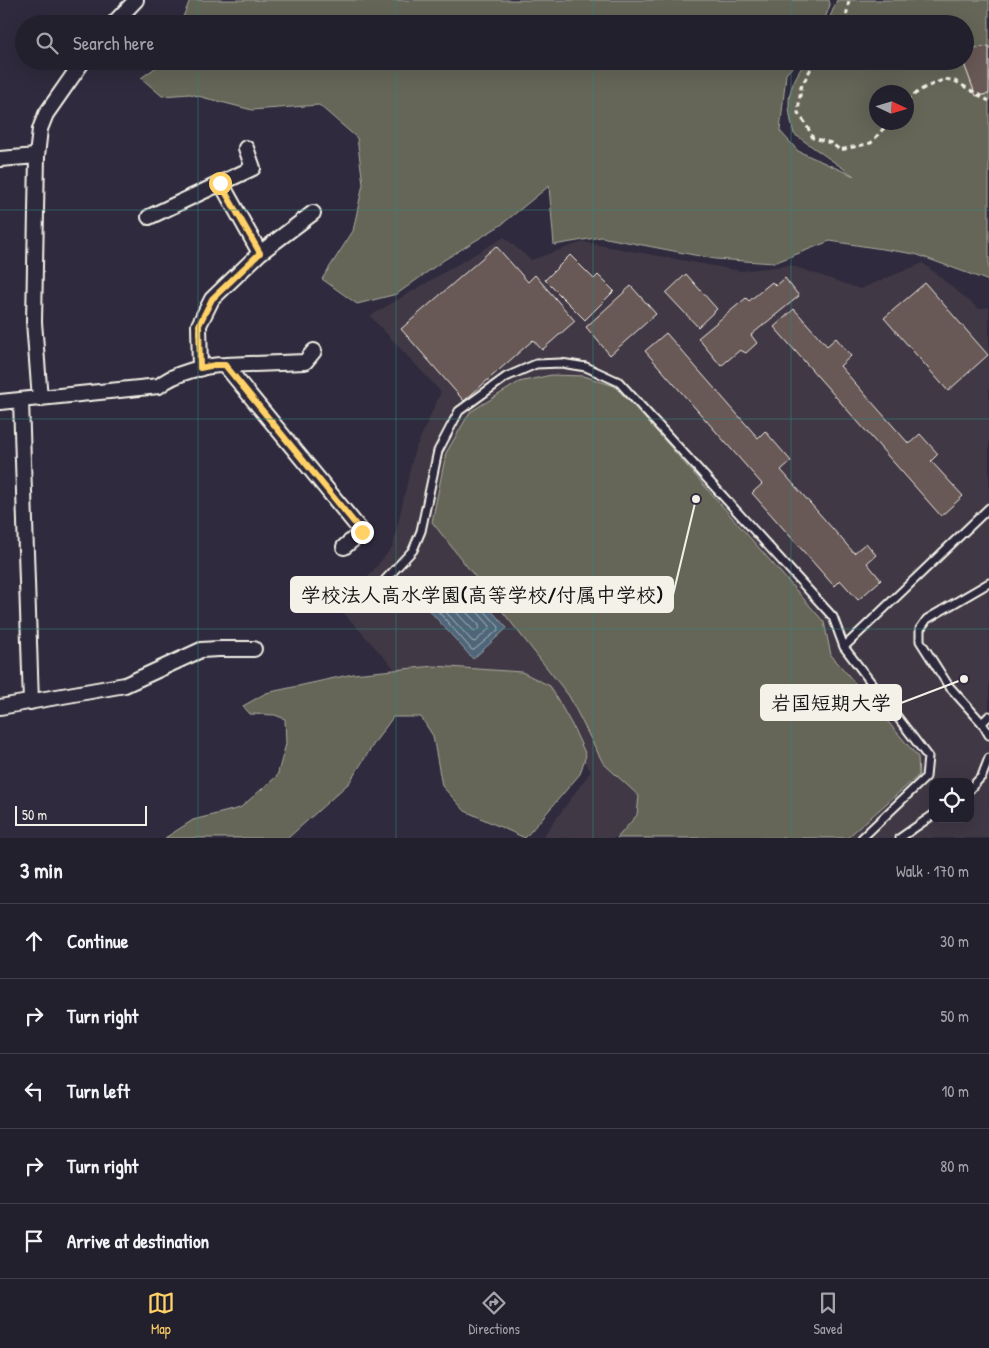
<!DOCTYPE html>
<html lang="en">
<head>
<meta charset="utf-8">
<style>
  :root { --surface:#23202e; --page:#2f2d3a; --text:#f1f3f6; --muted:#a3a3aa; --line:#403e4a; --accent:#ffd166 }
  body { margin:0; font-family:"Patrick Hand","Klee One",sans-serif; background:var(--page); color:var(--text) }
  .controls { position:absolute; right:15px; bottom:15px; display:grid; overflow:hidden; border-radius:10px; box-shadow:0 5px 20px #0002 }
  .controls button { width:45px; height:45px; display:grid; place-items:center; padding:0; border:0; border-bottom:1px solid var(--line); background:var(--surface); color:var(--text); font:25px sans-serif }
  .compass { position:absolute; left:869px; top:85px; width:45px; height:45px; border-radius:50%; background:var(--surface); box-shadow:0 5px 20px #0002; rotate:94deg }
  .scale { position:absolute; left:15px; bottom:12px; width:132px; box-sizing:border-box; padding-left:5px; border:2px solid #f4f1e8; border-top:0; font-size:14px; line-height:18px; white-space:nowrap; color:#f4f1e8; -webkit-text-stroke:4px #2f2a3d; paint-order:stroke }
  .stop { position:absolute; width:15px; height:15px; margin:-11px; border:4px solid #ffd166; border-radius:50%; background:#fff }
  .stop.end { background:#ffd166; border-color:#fff; box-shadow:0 1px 5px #0008 }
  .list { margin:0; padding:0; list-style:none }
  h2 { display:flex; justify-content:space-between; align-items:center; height:65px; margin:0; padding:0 20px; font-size:21px }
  h2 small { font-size:16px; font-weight:400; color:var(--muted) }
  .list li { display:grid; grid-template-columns:32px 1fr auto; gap:15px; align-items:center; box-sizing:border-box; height:75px; padding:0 20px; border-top:1px solid var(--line) }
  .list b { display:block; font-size:19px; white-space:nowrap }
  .list em { font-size:16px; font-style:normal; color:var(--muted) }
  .icon { flex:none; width:28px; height:28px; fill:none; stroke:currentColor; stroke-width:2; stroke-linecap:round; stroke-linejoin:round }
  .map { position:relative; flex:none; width:989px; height:838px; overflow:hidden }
  .search { position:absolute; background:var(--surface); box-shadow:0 5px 20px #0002; left:15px; right:15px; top:15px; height:55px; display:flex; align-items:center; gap:12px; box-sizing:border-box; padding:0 18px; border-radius:28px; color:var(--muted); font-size:19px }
  .sheet { height:440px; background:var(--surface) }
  nav { display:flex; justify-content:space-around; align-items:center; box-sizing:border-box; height:70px; border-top:1px solid var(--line); background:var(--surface); font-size:14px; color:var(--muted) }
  nav a { display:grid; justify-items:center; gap:2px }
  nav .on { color:var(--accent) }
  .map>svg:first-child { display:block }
</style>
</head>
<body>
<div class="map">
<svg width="989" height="838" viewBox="0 0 989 838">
  <rect width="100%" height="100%" fill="#2f2a3d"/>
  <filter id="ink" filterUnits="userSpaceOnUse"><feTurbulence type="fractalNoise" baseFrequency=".02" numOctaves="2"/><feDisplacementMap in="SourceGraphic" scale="10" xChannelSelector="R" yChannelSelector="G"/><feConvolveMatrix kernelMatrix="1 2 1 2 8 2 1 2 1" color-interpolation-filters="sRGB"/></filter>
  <g filter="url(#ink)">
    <!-- built -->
    <path fill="#403844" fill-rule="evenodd" d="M504 237 531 260 583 242 741 271 790 265 860 289 923 263 979 309 989 307V838H542L591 771 529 679 400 675 341 610 393 546 414 452 441 392 370 316ZM933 782H970V819H933Z"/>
    <!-- green -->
    <path fill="#656658" stroke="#acaca0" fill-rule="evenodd" d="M190 0H829L830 5 823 24H180Z
      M837 0H989V281L915 254 830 241 774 263 715 259 601 237 554 245 549 186 501 225 444 260 397 294 357 304 322 279 353 231 363 184 357 138 319 105 252 110 190 94 162 96 141 78 165 61H798L786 74 780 131 798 151 854 176 794 134C786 102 786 90 806 61H965V24H827ZM876 92H906V122H876Z
      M551 375 584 376 614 386 637 409 824 622 831 655 918 757 919 775 847 838H617L637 815 639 796 603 763 569 696 432 522 446 453 470 412 519 382Z
      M434 666 522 672 550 686 572 725 586 755 580 774 525 838 465 811 442 786 433 736 421 717H393L375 742 349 783 288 838H165L193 820 240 808 277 776 286 744 285 719 275 715 250 714 243 706 266 693 353 674Z"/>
    <!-- water -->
    <path fill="#4f667a" stroke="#919ea6" d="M462 578 507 628 473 659 428 609Z"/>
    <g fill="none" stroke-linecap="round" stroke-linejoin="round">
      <!-- shore -->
      <path stroke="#b2b9bc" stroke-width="1" d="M460 587H463L499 627 498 630 474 650H472L437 610Z
        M460 596H463L490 626 489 629 475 642 472 641 445 611 446 608Z
        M460 606 479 625V628L476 631 473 630 456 612V609Z"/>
    </g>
    <!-- building -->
    <path fill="#685956" stroke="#f4f1e8" d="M989 46V94L976 96 963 61H965V50Z
      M496 246 528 282 535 275 575 321 542 350 533 340 464 401 401 329Z
      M570 255 594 279 598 275 614 291 585 320 545 280Z
      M686 274 717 309 698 327 666 293Z
      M785 278 799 296 751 335 757 343 746 353 740 350 721 366 698 338 746 298 749 301 772 282 776 286Z
      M925 283 988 355 948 391 884 318Z
      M631 286 656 314 610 355 586 327Z
      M794 309 827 346 836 338 851 356 840 366 909 444 920 434 938 454 931 461 963 496 941 516 774 327Z
      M666 333 758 438 765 431 791 461 781 470 854 553 866 543 876 555 867 563 881 580 858 600 840 580 834 586 752 493 762 484 645 351Z"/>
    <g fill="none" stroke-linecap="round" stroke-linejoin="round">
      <defs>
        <path id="lane" d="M385 580 413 550 421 531 438 451 459 411 506 377 536 364 561 363 586 367 619 382 833 617 844 647 989 508
          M989 583 927 619 920 629V641L948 685 982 723 989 735
          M844 647 928 757 926 777 862 838
          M982 723 989 716
          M970 789 982 776 989 758
          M900 838 933 815"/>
        <path id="street" d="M113 24 136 0
          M0 159 37 156
          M221 183 260 253 313 213
          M149 217 253 168 246 148
          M225 365 305 362 314 351
          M200 369 199 325 212 299 260 253
          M40 399 34 322 37 156 40 129 46 114 83 61
          M21 401 31 702
          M0 402 159 386C174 373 206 365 225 365L362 532 344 547
          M0 707 125 685 201 650 218 649H254"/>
      </defs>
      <!-- lane casing -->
      <use href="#lane" stroke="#f4f1e8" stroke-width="11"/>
      <!-- street casing -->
      <use href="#street" stroke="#f4f1e8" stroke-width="18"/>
      <!-- path -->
      <path stroke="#f4f1e8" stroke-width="3" stroke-dasharray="5 4" stroke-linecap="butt" d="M845 24 849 0
        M815 61 801 87 798 113 806 124 813 138 831 143 840 150 871 143 889 122
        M906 100 924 88 945 79 955 81 989 101"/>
      <!-- lane -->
      <use href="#lane" stroke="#2f2a3d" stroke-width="7"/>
      <!-- street -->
      <use href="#street" stroke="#2f2a3d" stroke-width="14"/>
    </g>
  </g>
  <g fill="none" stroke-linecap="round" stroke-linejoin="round" filter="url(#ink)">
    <!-- route -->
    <path stroke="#ffd166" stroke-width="6" d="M220 183 260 253 212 299 199 325 200 368 215 365H225L362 532"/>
  </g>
  <!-- grid -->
  <path fill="none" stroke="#318880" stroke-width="1" stroke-opacity="0.55" d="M198 0V24M396 0V24M593 0V24M791 0V24M198 61V838M396 61V838M593 61V838M791 61V838M0 210H989M0 419H989M0 629H989"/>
  <!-- callouts -->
  <path fill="none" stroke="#f4f1e8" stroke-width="2" d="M696 499L673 595M964 679L901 703"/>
  <g fill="#f4f1e8" stroke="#2f2a3d" stroke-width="2">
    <circle cx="696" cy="499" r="5"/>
    <circle cx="964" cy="679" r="5"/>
  </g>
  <g fill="#f4f1e8" stroke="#f4f1e8" stroke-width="2">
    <rect x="291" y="577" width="382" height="35" rx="5"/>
    <rect x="761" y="685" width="140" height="35" rx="5"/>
  </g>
  <g font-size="20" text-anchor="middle" font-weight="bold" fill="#111">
    <text x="482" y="602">学校法人高水学園(高等学校/付属中学校)</text>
    <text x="831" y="710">岩国短期大学</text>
  </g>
</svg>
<div class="controls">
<button><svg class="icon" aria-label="locate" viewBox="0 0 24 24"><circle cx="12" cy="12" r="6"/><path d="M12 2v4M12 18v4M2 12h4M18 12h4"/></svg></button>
</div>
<svg class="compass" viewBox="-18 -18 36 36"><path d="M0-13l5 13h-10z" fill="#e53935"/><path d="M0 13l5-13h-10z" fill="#a3a3aa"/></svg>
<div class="scale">50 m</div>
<div class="stop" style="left:220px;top:183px"></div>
<div class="stop end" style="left:362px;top:532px"></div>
<div class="search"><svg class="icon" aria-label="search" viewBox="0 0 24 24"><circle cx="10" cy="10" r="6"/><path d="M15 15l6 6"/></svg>Search here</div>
</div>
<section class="sheet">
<h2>3 min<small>Walk · 170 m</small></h2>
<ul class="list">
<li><svg class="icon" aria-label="ahead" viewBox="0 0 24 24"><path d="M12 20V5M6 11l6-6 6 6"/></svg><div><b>Continue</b></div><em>30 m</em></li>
<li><svg class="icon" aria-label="right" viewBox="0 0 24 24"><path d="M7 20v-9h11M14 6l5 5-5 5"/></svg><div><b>Turn right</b></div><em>50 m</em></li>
<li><svg class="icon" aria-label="left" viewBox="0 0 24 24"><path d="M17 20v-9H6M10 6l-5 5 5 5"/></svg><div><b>Turn left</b></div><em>10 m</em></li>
<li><svg class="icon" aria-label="right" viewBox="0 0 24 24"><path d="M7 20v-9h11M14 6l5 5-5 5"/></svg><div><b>Turn right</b></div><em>80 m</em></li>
<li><svg class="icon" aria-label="arrive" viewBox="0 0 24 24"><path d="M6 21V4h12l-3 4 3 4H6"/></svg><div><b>Arrive at destination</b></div></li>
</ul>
</section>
<nav>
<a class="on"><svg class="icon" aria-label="map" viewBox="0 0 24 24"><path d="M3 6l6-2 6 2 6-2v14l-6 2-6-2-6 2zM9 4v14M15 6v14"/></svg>Map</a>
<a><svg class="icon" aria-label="directions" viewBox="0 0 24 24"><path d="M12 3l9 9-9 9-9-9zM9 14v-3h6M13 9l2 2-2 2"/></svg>Directions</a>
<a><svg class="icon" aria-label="saved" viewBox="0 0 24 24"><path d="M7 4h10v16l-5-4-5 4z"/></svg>Saved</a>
</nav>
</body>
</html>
